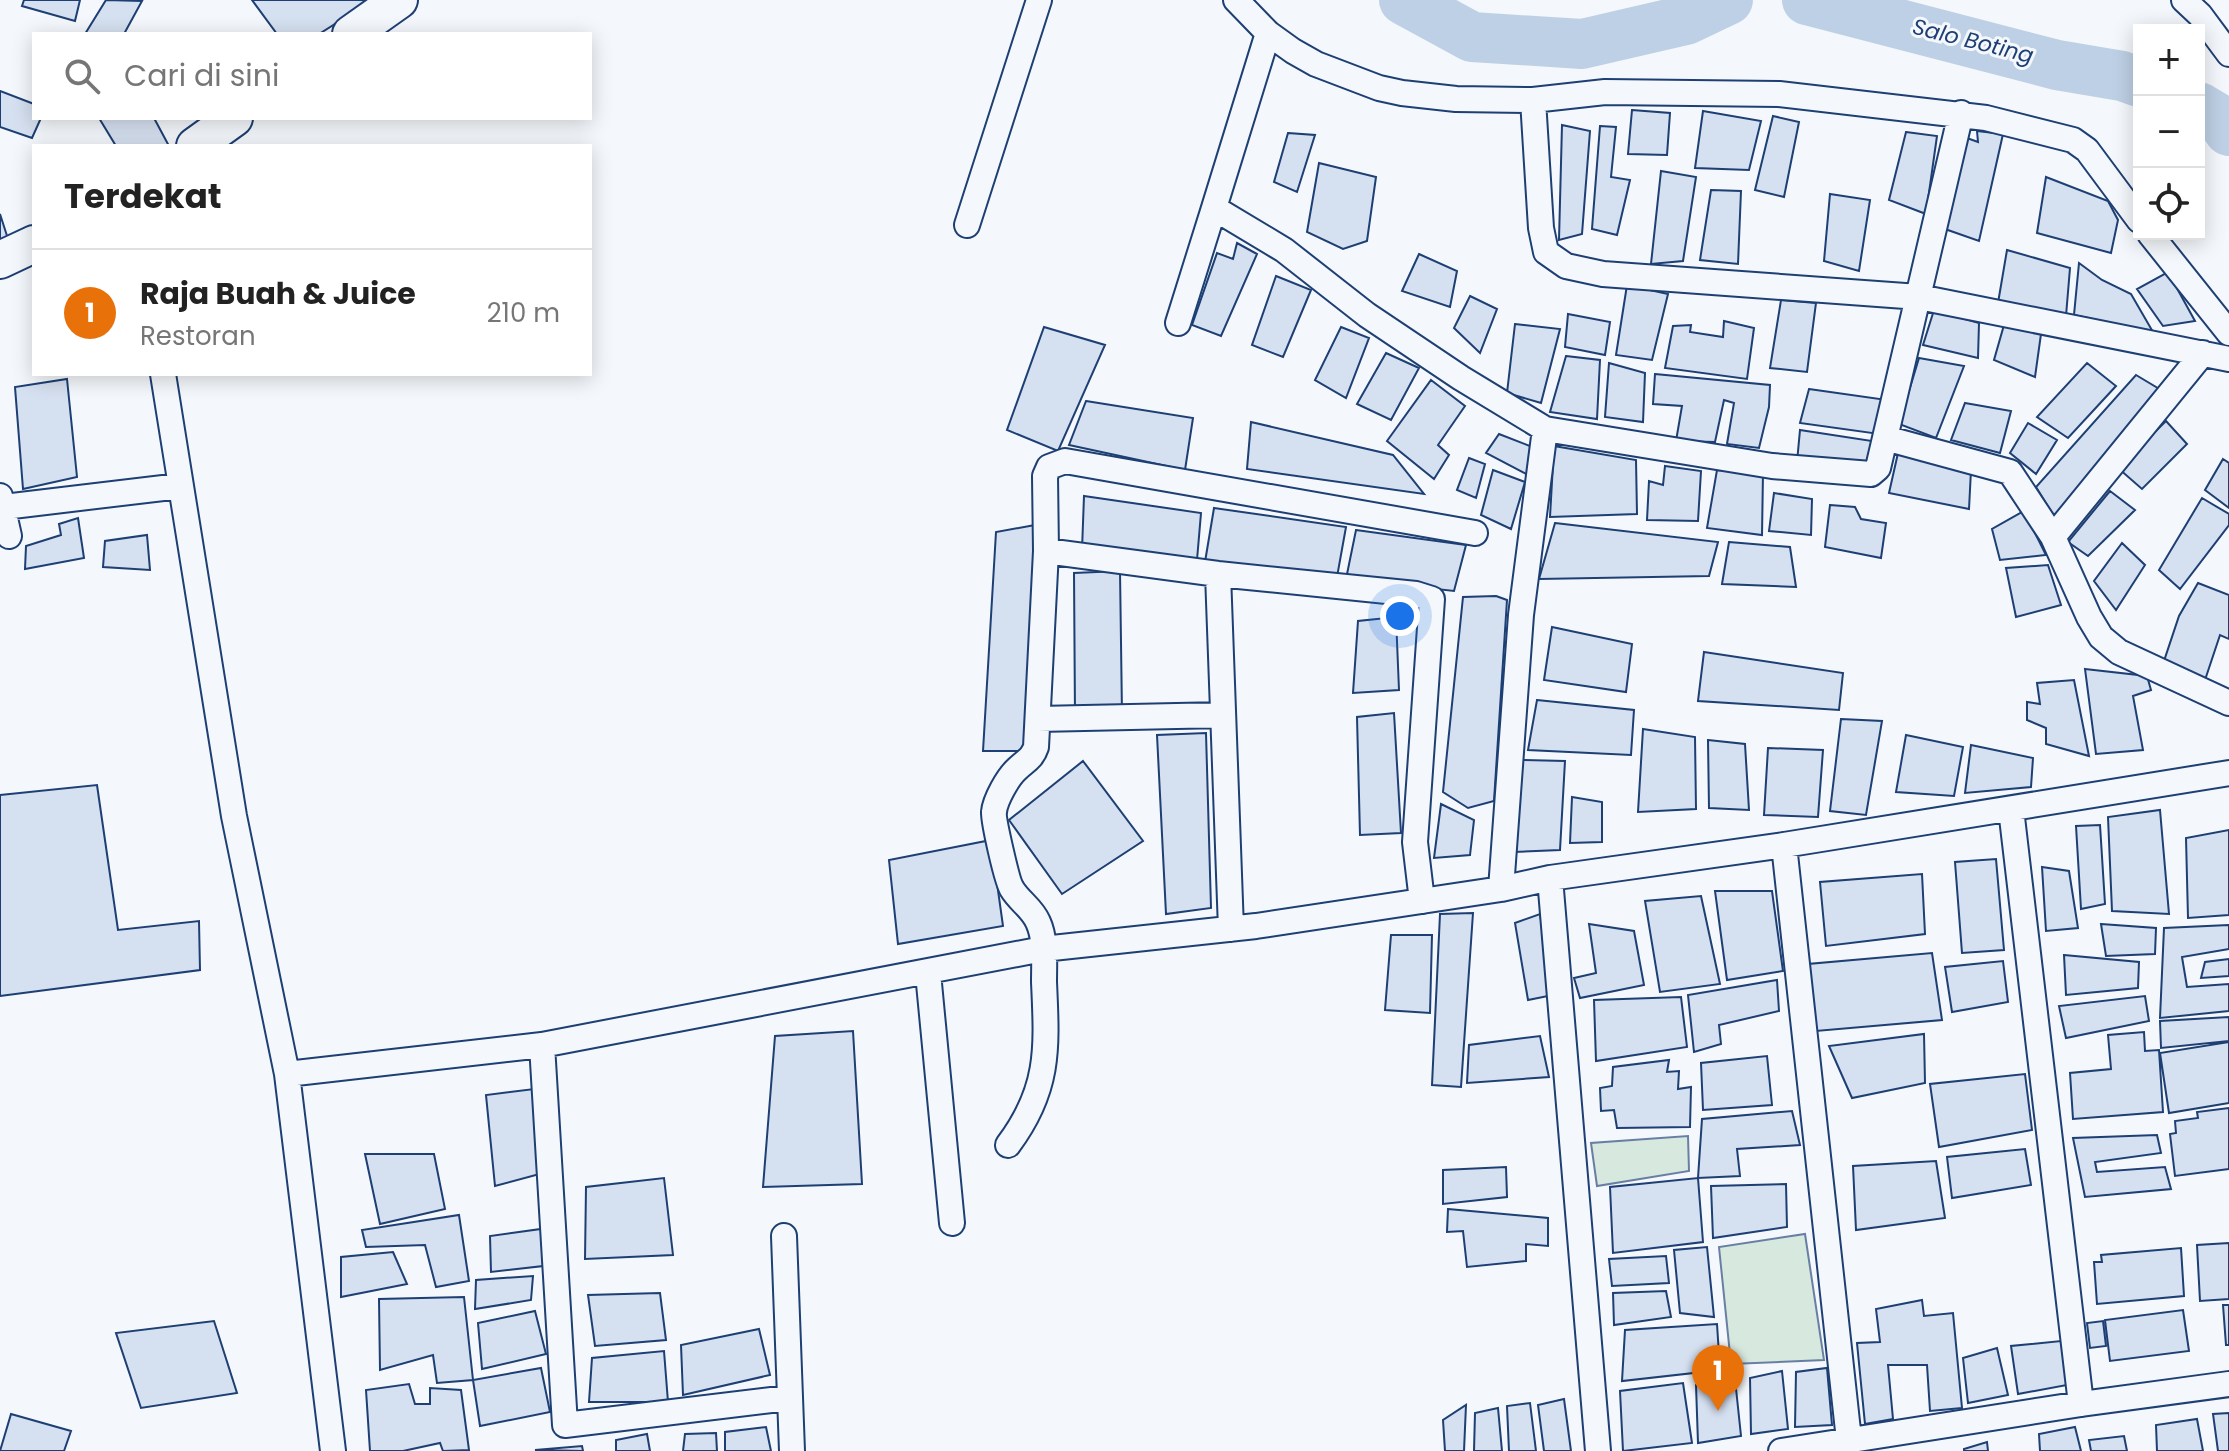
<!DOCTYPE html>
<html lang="id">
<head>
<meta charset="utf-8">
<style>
  :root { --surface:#fff; --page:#f6f6f6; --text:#222; --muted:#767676; --line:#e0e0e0; --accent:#c62828 }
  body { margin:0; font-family:Poppins,sans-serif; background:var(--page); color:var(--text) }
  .controls { position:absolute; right:24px; top:24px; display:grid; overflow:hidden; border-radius:0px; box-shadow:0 4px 20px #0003 }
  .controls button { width:72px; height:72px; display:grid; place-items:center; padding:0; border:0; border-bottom:2px solid var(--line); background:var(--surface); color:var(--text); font:40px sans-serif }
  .you { position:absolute; left:1400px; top:616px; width:28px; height:28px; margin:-20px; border:6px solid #fff; border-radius:50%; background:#1a73e8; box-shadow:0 0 0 12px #1a73e833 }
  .badge { display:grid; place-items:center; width:52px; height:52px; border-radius:50%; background:var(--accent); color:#fff; font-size:26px; font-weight:700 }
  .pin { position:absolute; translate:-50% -66px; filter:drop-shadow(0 2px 4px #0008) }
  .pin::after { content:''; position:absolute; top:42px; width:28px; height:24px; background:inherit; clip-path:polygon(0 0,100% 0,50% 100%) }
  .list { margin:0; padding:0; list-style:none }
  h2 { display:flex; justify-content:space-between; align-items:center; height:104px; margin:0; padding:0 32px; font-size:34px }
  h2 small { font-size:26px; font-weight:400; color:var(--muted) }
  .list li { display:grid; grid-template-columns:52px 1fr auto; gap:24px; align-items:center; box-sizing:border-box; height:128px; padding:0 32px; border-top:2px solid var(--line) }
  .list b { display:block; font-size:30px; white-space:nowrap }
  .list p { margin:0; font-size:26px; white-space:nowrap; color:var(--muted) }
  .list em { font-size:26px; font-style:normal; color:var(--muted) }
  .icon { flex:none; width:44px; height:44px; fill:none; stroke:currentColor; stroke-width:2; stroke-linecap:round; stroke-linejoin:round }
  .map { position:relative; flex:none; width:2229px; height:1451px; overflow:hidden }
  .search { position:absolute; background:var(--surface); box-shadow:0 4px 20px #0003; left:32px; top:32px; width:560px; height:88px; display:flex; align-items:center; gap:20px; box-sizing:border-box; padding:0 28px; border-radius:0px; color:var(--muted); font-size:30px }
  .panel { position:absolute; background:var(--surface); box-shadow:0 4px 20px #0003; left:32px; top:144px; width:560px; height:232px; border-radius:0px }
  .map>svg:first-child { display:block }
</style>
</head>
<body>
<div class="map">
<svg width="2229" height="1451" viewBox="0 0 2229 1451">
  <rect width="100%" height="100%" fill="#f4f7fb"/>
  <!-- green -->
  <path fill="#d7e8df" stroke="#687fa3" stroke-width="2" d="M1688 1136 1689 1171 1597 1186 1591 1143Z
    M1805 1234 1824 1360 1731 1364 1719 1247Z"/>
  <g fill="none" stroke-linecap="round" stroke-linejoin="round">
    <!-- river -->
    <path stroke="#bed0e5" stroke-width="50" d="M1404 0 1472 37 1582 44 1686 20 1728 0
      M1807 0 2057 65 2122 76 2139 82
      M2199 107 2221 120 2229 131"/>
  </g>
  <!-- building -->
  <path fill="#d5e0f0" stroke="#1d3f73" stroke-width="2" d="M24 0H80L75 21 22 6Z
    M106 0 142 1 124 34H85Z
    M252 0H373L319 34H277Z
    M0 91 34 104V118H41L32 138 0 127Z
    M1632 110 1670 113 1667 155 1628 154Z
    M1703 111 1761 121 1749 170 1695 168Z
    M1773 116 1799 122 1784 197 1755 190Z
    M99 118H154L169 146H116Z
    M1562 125 1590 131 1582 234 1559 240Z
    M1600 126 1616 127 1611 177 1630 180 1617 235 1592 229Z
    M1977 131 2003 134 1979 241 1945 229 1967 138 1978 142Z
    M1906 132 1937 136 1926 214 1889 200Z
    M1288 133 1315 135 1297 192 1274 182Z
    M1319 163 1376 177 1367 241 1343 249 1307 232Z
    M1661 171 1696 177 1683 261 1651 264Z
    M2046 177 2108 201 2118 220 2111 253 2037 233Z
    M1711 190 1741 191 1738 264 1700 260Z
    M1830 194 1870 200 1859 271 1824 261Z
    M0 214 9 242 0 245Z
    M1237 243 1257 254 1221 336 1192 325 1217 253 1233 259Z
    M2007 250 2070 268 2066 316 1998 303Z
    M1419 254 1457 271 1450 307 1402 291Z
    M2079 263 2102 280 2131 294 2153 332 2074 315Z
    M2168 272 2195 321 2163 326 2137 289Z
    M1276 276 1311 290 1283 357 1252 345Z
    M1627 285 1668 294 1652 360 1616 355Z
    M1470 296 1497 309 1480 353 1454 328Z
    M1781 300 1816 303 1807 372 1770 368Z
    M1934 310 1979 323 1978 358 1923 345Z
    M1568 314 1610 322 1605 355 1565 347Z
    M1724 321 1754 328 1747 379 1665 368 1673 326 1691 325 1690 332 1723 337Z
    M1515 324 1560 329 1541 403 1507 393Z
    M2004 325 2041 334 2035 377 1994 360Z
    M1044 327 1105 345 1058 451 1007 430Z
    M1341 327 1369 338 1346 398 1315 380Z
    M1386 353 1419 368 1391 420 1357 404Z
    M1566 356 1600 360 1597 419 1550 412Z
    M1919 358 1964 366 1936 438 1899 424Z
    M1609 363 1645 373 1643 422 1605 417Z
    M2087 363 2116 386 2068 438 2037 417Z
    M1655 374 1770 385 1769 407 1759 448 1727 444 1734 403 1724 400 1715 442 1676 441 1682 406 1653 404Z
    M2136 375 2161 390 2057 521 2036 487Z
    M67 379 77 477 23 489 15 387Z
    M1431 380 1465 406 1438 445 1449 455 1434 479 1387 441Z
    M1809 389 1887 400 1879 434 1800 423Z
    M1086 401 1193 418 1185 470 1069 445Z
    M1965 403 2011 411 2000 453 1951 440Z
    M2166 421 2187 444 2142 489 2118 468Z
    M1251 422 1393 455 1424 494 1247 469Z
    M2028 423 2057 440 2036 474 2010 453Z
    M1800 430 1872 441 1866 466 1797 462Z
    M1499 434 1535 448 1530 476 1486 453Z
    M1554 446 1636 460 1637 514 1550 517Z
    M1898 453 1971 470 1969 509 1889 493Z
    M1469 458 1485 464 1476 498 1457 490Z
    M2223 459 2229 463V508L2205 490Z
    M1665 466 1701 471 1698 521 1647 520 1649 481 1663 485Z
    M1493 470 1525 482 1511 529 1481 515Z
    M1717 470 1763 473 1762 535 1707 528Z
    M2110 491 2135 510 2088 556 2068 542Z
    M1774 493 1812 499 1811 535 1769 531Z
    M1084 496 1201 513 1197 560 1082 550Z
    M2202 498 2229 514V525L2180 589 2159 570Z
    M1830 505 1855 507 1861 519 1886 523 1881 558 1825 547Z
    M1214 508 1346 527 1337 577 1205 562Z
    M2024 511 2046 555 2000 560 1992 529Z
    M78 518 84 558 25 569 26 546 61 535 59 524Z
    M1555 523 1718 542 1709 576 1539 579Z
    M1035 525 1026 751H983L996 532Z
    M1356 530 1466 545 1454 591 1346 579Z
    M147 535 150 570 103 567 105 541Z
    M1729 542 1790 547 1796 587 1722 584Z
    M2122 543 2145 565 2116 610 2094 581Z
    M2048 565 2061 605 2016 617 2006 568Z
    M1120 571 1122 714 1075 716 1074 573Z
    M2198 583 2229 595V639L2220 635 2205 680 2163 664 2179 616Z
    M1496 596 1507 600 1494 801 1468 808 1443 792 1463 597Z
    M1396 617 1399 690 1353 693 1358 621Z
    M1552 627 1632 644 1626 692 1544 680Z
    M1704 652 1843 673 1839 710 1698 701Z
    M2085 669 2147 676 2151 690 2133 696 2143 750 2096 754Z
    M2074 680 2089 756 2046 744V728L2027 720V702L2040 704 2037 683Z
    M1537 700 1634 710 1631 755 1528 750Z
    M1394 713 1401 833 1360 835 1357 717Z
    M1841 719 1882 721 1866 815 1830 811Z
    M1643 729 1695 737 1696 809 1638 812Z
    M1206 733 1211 908 1166 914 1157 735Z
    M1906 735 1963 747 1954 796 1896 792Z
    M1708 740 1745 744 1749 810 1709 808Z
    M1971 745 2033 758 2031 787 1965 793Z
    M1768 748 1823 750 1818 817 1764 815Z
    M1523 760 1565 761 1560 850 1514 852Z
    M1083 761 1143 841 1062 894 1009 820Z
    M97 785 118 930 199 921 200 970 0 996V795Z
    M1572 797 1602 802V842L1570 843Z
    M1441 804 1474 820 1470 855 1434 858Z
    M2160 810 2169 914 2112 911 2108 817Z
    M2100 825 2105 904 2081 909 2076 826Z
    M2229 830V915L2188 918 2186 838Z
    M991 840 1003 926 898 944 889 860Z
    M1996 859 2004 950 1962 953 1955 862Z
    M2042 867 2069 871 2078 928 2046 931Z
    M1922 874 1925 934 1826 946 1820 882Z
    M1715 891H1772L1783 971 1727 980Z
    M1701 896 1720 984 1660 992 1645 901Z
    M1473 913 1461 1087 1432 1085 1440 914Z
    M1540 914 1553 995 1528 1000 1515 923Z
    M1589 924 1634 931 1644 985 1580 998 1574 978 1596 973Z
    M2101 924 2156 928 2155 954 2106 956Z
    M2229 925V949L2182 957 2187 987 2229 984V1011L2160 1018 2164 928Z
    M1391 935H1432L1430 1013 1385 1010Z
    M1932 953 1942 1020 1816 1031 1808 964Z
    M2064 955 2139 962 2138 988 2066 995Z
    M2229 959V976L2201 978 2205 962Z
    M2003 961 2008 1002 1952 1012 1945 967Z
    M1777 980 1779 1011 1719 1025 1721 1044 1694 1052 1688 995Z
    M2145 996 2149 1021 2066 1038 2059 1006Z
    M1681 997 1687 1047 1596 1061 1594 1000Z
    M2229 1017V1041L2161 1048 2160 1021Z
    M853 1031 862 1184 763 1187 775 1036Z
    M2144 1032 2145 1051 2159 1050 2163 1112 2073 1119 2070 1073 2111 1069 2108 1035Z
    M1924 1034 1925 1083 1852 1098 1829 1046Z
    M1540 1036 1549 1077 1467 1083 1469 1045Z
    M2229 1042V1103L2169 1113 2160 1053Z
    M1767 1056 1772 1105 1703 1110 1701 1063Z
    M1669 1060 1667 1072 1679 1071 1678 1089 1691 1087 1690 1127 1617 1128 1614 1110 1601 1111 1600 1088 1612 1086 1613 1067Z
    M2025 1074 2032 1130 1939 1147 1930 1084Z
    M534 1089 547 1172 495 1186 486 1095Z
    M2229 1108V1169L2175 1176 2170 1134 2176 1133 2175 1121 2198 1118 2197 1112Z
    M1792 1111 1800 1145 1737 1149 1740 1176 1698 1178 1702 1119Z
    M2157 1135 2161 1153 2095 1162 2097 1172 2165 1167 2171 1189 2085 1197 2073 1138Z
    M2025 1149 2031 1185 1952 1198 1947 1157Z
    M365 1154H434L445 1209 380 1224Z
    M1936 1161 1945 1218 1856 1230 1853 1166Z
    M1506 1167 1507 1197 1443 1204V1170Z
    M664 1178 673 1255 585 1259 586 1187Z
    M1698 1178 1703 1242 1613 1253 1610 1187Z
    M1786 1184 1787 1227 1713 1238 1711 1186Z
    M1448 1209 1548 1218V1246L1526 1244V1261L1467 1267 1463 1231 1447 1232Z
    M459 1215 469 1281 436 1287 425 1245 366 1247 362 1230Z
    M541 1229 543 1266 491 1272 490 1236Z
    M2229 1243V1299L2200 1301 2197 1245Z
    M1707 1247 1714 1317 1680 1313 1674 1250Z
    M2181 1248 2184 1296 2097 1304 2094 1262H2102L2101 1255Z
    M393 1252 407 1284 341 1297V1257Z
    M1666 1256 1669 1283 1612 1286 1609 1259Z
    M533 1276 531 1300 475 1309 476 1280Z
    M1666 1291 1671 1317 1614 1325 1613 1293Z
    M660 1293 666 1340 595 1346 588 1295Z
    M464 1297 473 1380 437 1383 433 1355 380 1370 379 1299Z
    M1922 1300 1924 1316 1953 1313 1962 1408 1930 1411 1927 1365H1888L1893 1419 1865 1424 1857 1343 1880 1342 1876 1309Z
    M2223 1305H2229V1345H2226Z
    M2183 1310 2189 1351 2110 1361 2105 1320Z
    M535 1311 546 1354 482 1369 478 1323Z
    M214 1321 237 1393 141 1408 116 1333Z
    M2103 1321 2106 1346 2090 1348 2087 1323Z
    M1717 1324 1720 1370 1622 1381 1625 1330Z
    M759 1329 770 1375 683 1395 681 1345Z
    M2061 1341 2067 1385 2018 1394 2011 1346Z
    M1997 1348 2008 1395 1968 1403 1963 1358Z
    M664 1351 668 1402H589L592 1358Z
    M541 1368 550 1412 480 1426 473 1380Z
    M1827 1368 1832 1425 1795 1427 1796 1372Z
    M1782 1371 1788 1429 1751 1434 1750 1378Z
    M1735 1379 1741 1436 1698 1443 1696 1385Z
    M1683 1383 1692 1443 1623 1451 1620 1391Z
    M409 1384 415 1404H430V1388L461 1390 469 1450 443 1451 440 1443 403 1451H370L366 1390Z
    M1564 1399 1571 1451H1544L1538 1405Z
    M1530 1403 1536 1451H1509L1507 1406Z
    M1466 1405 1464 1451H1445L1443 1420Z
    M1498 1408 1502 1451H1474L1475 1413Z
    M2229 1413V1451H2218L2213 1414Z
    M11 1414 71 1431 64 1451H0Z
    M2197 1419 2203 1451H2157L2156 1425Z
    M766 1427 771 1451H725V1432Z
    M2075 1427 2081 1451H2040L2039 1434Z
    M716 1433 717 1451H683L685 1434Z
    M647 1434 650 1451H616V1440Z
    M2124 1436 2127 1451H2091L2089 1440Z
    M1987 1442 1988 1451H1964V1449Z
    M582 1446 583 1451 535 1450Z"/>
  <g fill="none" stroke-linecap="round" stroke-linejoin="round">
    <defs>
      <path id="street" d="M1236 0 1268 33 1293 51 1316 64 1379 88 1402 93 1456 99 1533 100 1605 92 1779 94 1986 118 2073 140 2087 150 2139 220
        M2184 0 2200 15 2229 54
        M1268 33 1214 208 1284 250 1367 315 1461 378 1545 429 1772 466 1871 474 1878 468 1961 113
        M1533 100 1541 228 1546 252 1566 266 1603 274 1919 297 2229 359
        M967 225 1039 0
        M2150 234 2229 333
        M1178 323 1214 208
        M163 374 234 816 287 1074 333 1451
        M1885 438 2010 472 2053 537 2089 617 2101 637 2119 652 2229 703
        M0 496 9 536
        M4 507 180 486
        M2053 537 2203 353
        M1046 551 1045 476 1049 467 1065 461 1475 533
        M1218 574 1231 929
        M1038 719 1223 715
        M2011 809 2081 1404
        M1784 845 1849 1440
        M1550 878 1598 1451
        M1501 889 1521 615 1545 429
        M928 973 952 1223
        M542 1045 565 1425 788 1398
        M287 1074 542 1045 1043 949 1256 926 1501 889 1550 878 1784 845 2229 773
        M1008 1145C1050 1089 1047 1048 1044 982 1044 963 1046 939 1038 922 1032 908 1019 901 1012 889 1007 882 993 819 994 812 995 800 1008 777 1017 769 1025 761 1032 759 1036 747L1046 551 1218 574 1416 594 1432 599 1415 842 1422 901
        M784 1236 792 1451
        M1781 1451 2081 1404 2229 1384"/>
      <path id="secondary" d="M351 34 399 0
        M195 146 234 118
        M0 260 34 244"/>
    </defs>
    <!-- street casing -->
    <use href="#street" stroke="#1d3f73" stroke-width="28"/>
    <!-- secondary casing -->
    <use href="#secondary" stroke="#1d3f73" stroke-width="40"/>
    <!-- street -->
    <use href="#street" stroke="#f4f7fb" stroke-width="24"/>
    <!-- secondary -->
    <use href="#secondary" stroke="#f4f7fb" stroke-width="36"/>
  </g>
  <g text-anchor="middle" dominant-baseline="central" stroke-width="6" stroke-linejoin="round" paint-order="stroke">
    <!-- water labels -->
    <g font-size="22" font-style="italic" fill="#1d3f73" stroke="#f4f7fb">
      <text transform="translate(1973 41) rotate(14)">Salo Boting</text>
    </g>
  </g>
</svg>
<div class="controls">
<button>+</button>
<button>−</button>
<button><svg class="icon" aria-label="locate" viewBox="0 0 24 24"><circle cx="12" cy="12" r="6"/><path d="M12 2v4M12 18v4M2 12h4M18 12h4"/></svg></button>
</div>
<div class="you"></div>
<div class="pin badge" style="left:1718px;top:1411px;background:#e8710a">1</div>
<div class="search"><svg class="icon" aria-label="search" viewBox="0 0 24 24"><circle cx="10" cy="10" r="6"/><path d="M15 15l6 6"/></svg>Cari di sini</div>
<section class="panel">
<h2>Terdekat<small></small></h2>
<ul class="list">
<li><span class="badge" style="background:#e8710a">1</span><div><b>Raja Buah &amp; Juice</b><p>Restoran</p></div><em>210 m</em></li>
</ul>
</section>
</div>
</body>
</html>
